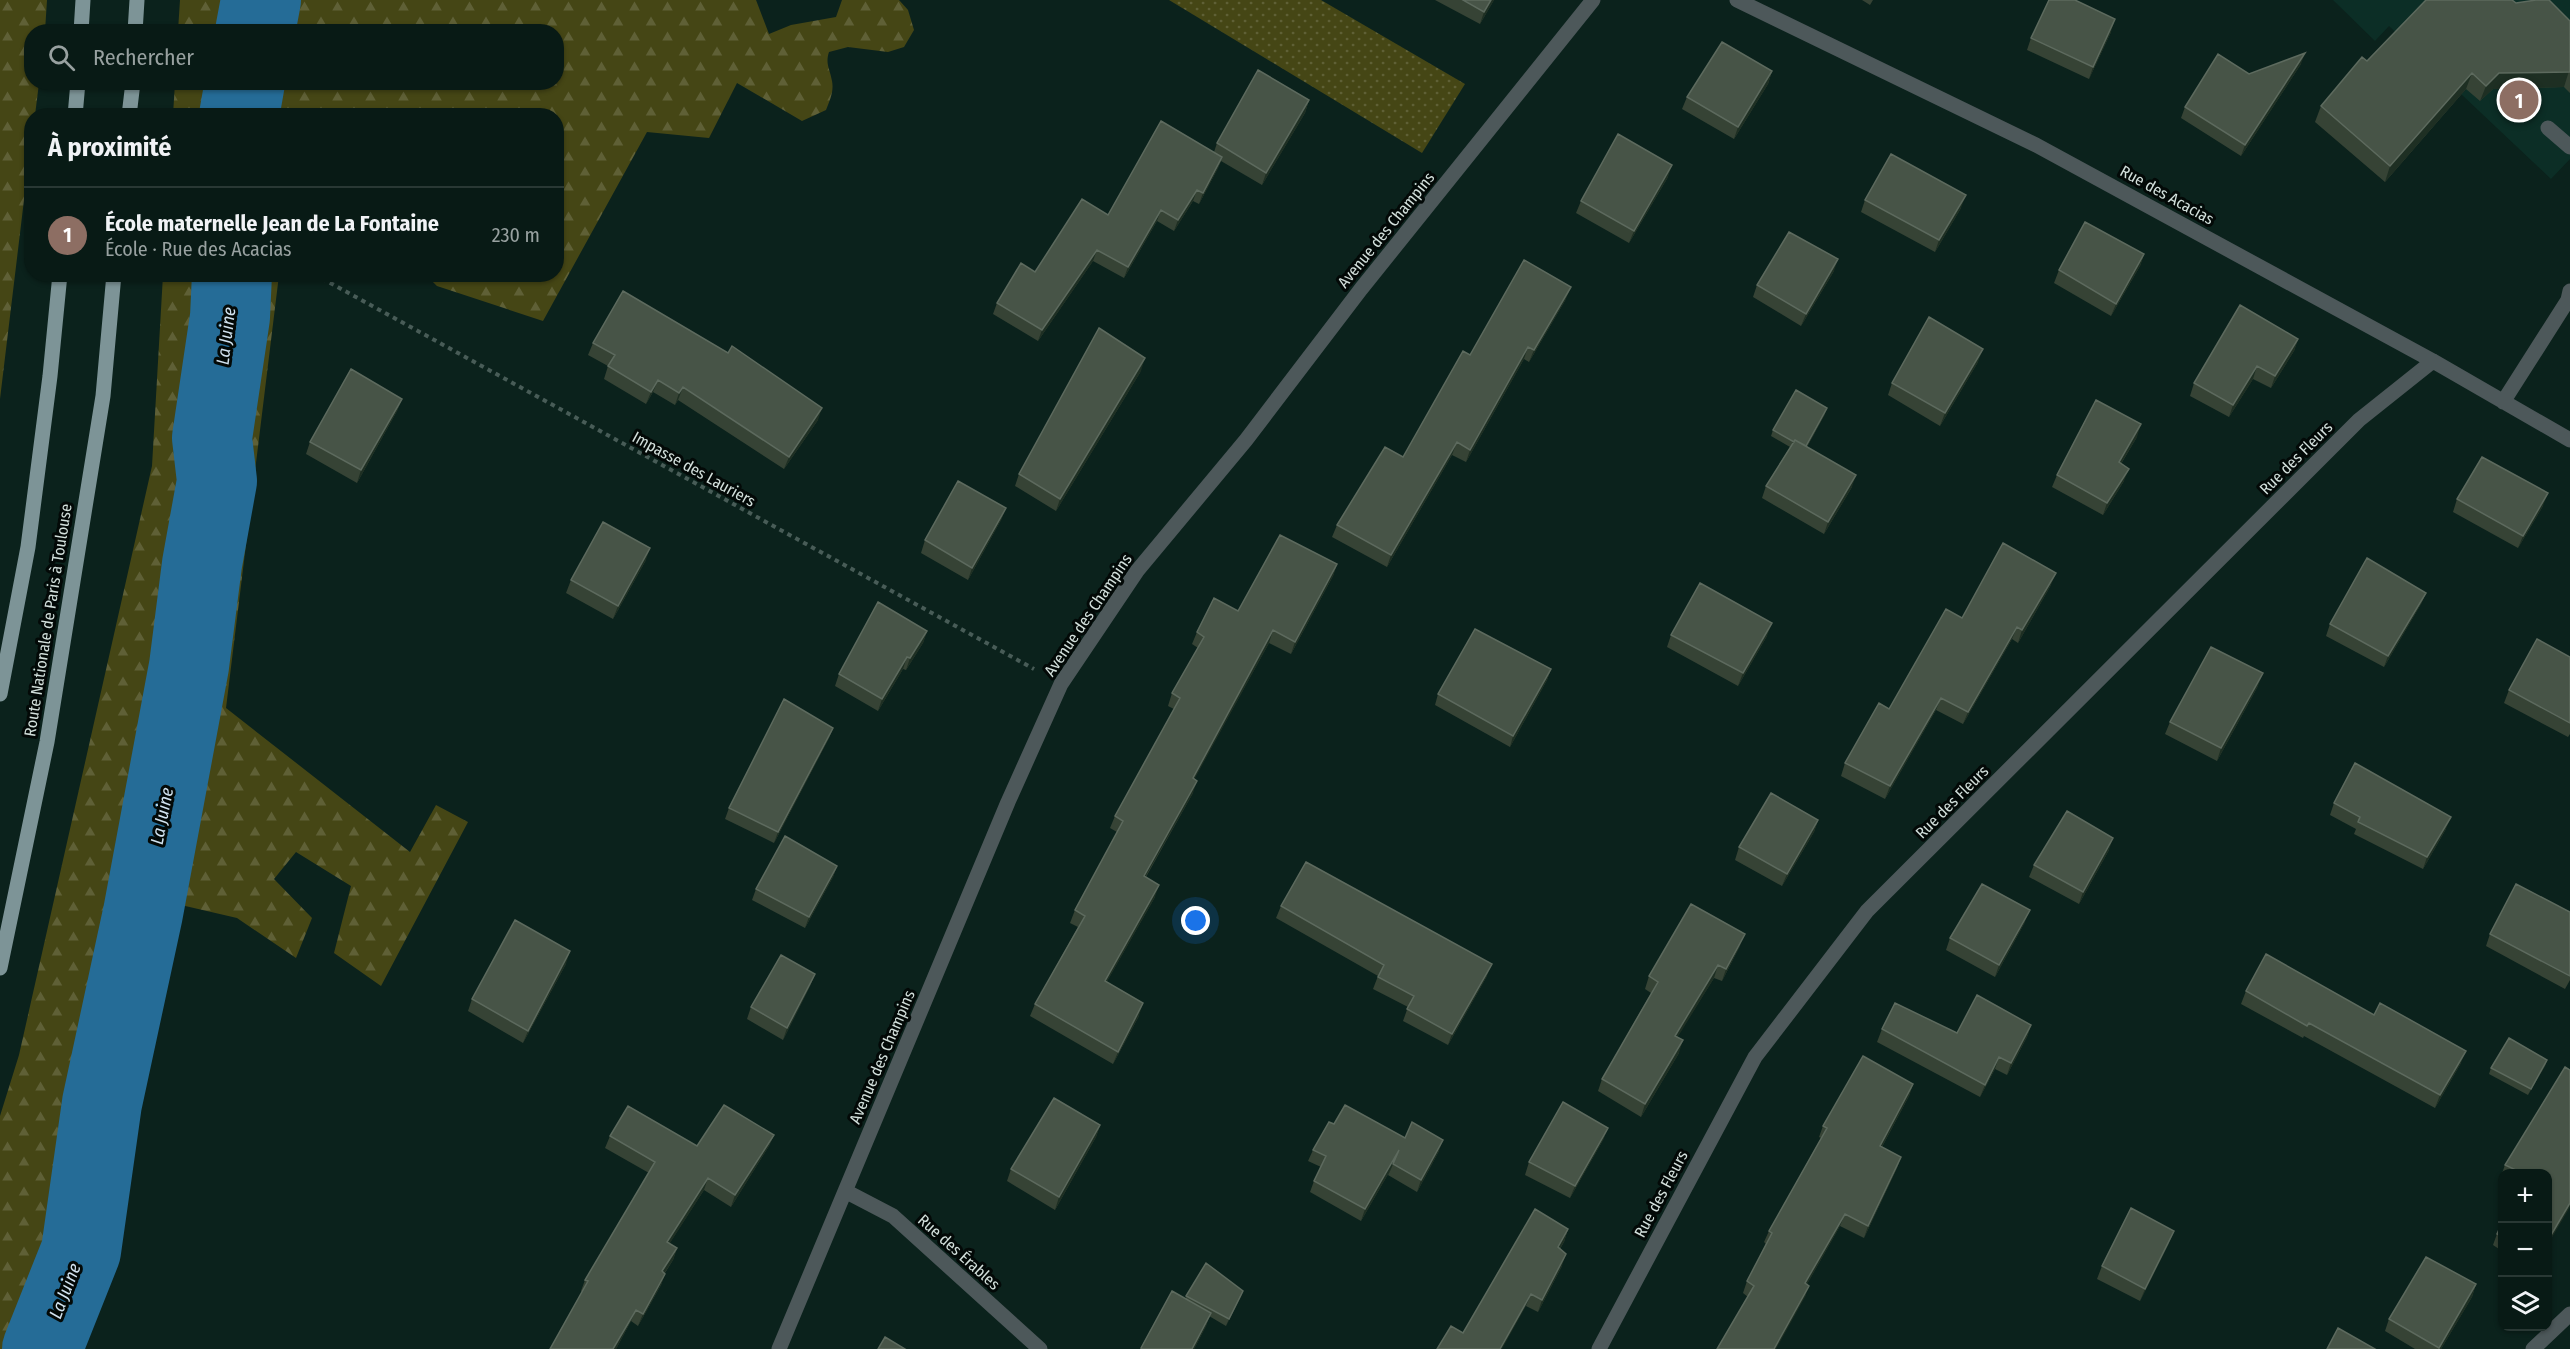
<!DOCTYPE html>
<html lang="fr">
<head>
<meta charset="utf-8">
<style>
  :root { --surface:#081a15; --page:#11231e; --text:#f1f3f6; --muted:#98a1a0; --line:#293834; --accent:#f49aa5 }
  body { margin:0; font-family:"Fira Sans Condensed",sans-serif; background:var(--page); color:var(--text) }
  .controls { position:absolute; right:18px; bottom:18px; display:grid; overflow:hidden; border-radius:12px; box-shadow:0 2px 4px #0004 }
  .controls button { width:54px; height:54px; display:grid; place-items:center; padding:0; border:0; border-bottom:2px solid var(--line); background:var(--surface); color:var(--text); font:30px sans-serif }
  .you { position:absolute; left:1196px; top:921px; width:21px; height:21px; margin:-15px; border:4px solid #fff; border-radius:50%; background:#1a73e8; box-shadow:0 0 0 9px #1a73e833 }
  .badge { display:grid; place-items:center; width:39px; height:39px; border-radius:50%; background:var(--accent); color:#fff; font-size:20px; font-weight:700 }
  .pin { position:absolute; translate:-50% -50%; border:3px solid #fff; box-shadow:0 2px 6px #0006 }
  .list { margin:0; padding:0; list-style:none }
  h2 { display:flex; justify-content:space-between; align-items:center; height:78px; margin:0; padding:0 24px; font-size:26px }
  h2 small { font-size:20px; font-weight:400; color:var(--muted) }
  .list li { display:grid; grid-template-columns:39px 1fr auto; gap:18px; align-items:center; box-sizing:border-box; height:96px; padding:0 24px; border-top:2px solid var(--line) }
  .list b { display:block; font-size:22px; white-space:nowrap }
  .list p { margin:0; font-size:20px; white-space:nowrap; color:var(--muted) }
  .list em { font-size:20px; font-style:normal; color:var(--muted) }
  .icon { flex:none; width:33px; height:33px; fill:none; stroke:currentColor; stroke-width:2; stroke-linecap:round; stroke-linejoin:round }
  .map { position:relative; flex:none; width:2570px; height:1349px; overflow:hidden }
  .search { position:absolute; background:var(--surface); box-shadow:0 2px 4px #0004; left:24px; top:24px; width:540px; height:66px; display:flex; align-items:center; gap:15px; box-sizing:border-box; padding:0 21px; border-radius:24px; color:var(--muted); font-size:22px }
  .panel { position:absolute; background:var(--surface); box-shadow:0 2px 4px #0004; left:24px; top:108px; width:540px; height:174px; border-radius:24px }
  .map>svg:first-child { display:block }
</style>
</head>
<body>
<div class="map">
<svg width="2570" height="1349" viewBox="0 0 2570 1349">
  <defs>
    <pattern id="grass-dots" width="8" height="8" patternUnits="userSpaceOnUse" patternTransform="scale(1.5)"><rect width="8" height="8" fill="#454615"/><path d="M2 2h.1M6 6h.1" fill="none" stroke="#5f6036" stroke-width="1.8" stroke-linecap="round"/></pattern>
    <pattern id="forest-firs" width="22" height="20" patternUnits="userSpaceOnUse" patternTransform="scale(1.5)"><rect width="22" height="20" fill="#454615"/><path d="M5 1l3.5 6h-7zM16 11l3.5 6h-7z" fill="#5f6036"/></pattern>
  </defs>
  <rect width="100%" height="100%" fill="#0b221c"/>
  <!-- built -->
  <path fill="#0c2e26" d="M2333 0H2570V159L2551 179 2389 26 2375 41Z"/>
  <!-- grass -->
  <path fill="url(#grass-dots)" d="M1169 0H1321L1465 84 1422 153Z"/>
  <!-- forest -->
  <path fill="url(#forest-firs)" d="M0 0H47L45 31 32 32V82L39 83 35 115 32 116 31 142 0 399Z
    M180 0H756L769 34 791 25 836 17 842 0H899L908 10 914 30 904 47 888 52 848 47 829 52C825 64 830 69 832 81 834 91 830 100 826 110L802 121 737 83 709 138 647 132 543 321 437 286 426 275 556 274V116L173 115 175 83 556 82V32L178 31Z
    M163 275H279L226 708 410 852 436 805 468 822 381 986 334 953 351 886 296 852 274 879 312 918 296 958 237 918 181 905 98 1285 76 1349H0V1116L19 1055 152 466Z"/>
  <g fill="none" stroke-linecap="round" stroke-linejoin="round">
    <!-- river -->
    <path stroke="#256c97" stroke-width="80" d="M255 32 261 0
      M239 116 245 82
      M42 1349 81 1251 102 1103 143 913 189 666 202 564 217 481 212 438 230 317 232 274"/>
    <!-- path -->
    <path stroke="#485c57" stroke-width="4" stroke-dasharray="4.5 4.5" stroke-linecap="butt" d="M314 274 1034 669"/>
    <!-- minor -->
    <path stroke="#4d585a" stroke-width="15" d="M1737 0 2036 145 2433 361 2570 440
      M2548 128 2570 147
      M2503 402 2568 300 2570 291
      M847 1192 893 1216 1040 1349
      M779 1349 1008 802 1061 684 1137 571 1246 440 1361 289 1593 0
      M1599 1349 1755 1057 1867 911 2359 420 2433 361
      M2533 1349 2570 1314"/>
    <!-- major -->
    <path stroke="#7d9497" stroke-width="15" d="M81 32 83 0
      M135 32 137 0
      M75 116 78 82
      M129 116 133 82
      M0 694 28 547 50 376 60 274
      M0 968 47 742 103 396 114 274"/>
  </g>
  <!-- wall -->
  <path fill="#364335" d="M1435 0H1494L1480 24Z
    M1862 0H1873L1870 5Z
    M2516 3 2570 21V93L2564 87 2493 89 2480 101 2466 89 2385 182 2315 122 2321 106 2367 61Z
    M2111 32 2089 79 2027 50 2031 38Z
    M2301 64 2241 156 2181 118 2185 107 2249 74Z
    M1772 71 1768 84 1734 139 1682 109 1687 97Z
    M1309 100 1305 113 1262 185 1221 161 1218 168 1199 204 1193 201 1174 231 1157 221 1124 278 1093 261 1038 341 993 314 997 303 1035 272 1214 152 1217 143Z
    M1668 177 1629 243 1576 213 1581 201Z
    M1865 200 1961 208 1935 252 1861 212Z
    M2144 254 2140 266 2111 316 2054 283 2059 270Z
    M1834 271 1801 326 1753 297 1757 285Z
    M1566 299 1529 362 1524 359 1466 462 1452 455 1387 567 1332 537 1337 525 1403 457 1470 355Z
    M2298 339 2294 351 2271 388 2253 379 2229 417 2190 396 2194 383Z
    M593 343 818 420 784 469 678 400 675 405 653 392 646 404 604 379 608 366 588 355Z
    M1978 362 1940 426 1888 395 1892 383Z
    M1141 371 1056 511 1015 486 1019 474Z
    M402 399 397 411 357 483 306 454 310 442Z
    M1825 414 1807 447 1852 487 1824 534 1762 498 1766 486 1790 447 1771 436 1773 430Z
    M2137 437 2121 464 2124 481 2103 515 2052 487 2057 475Z
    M2457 499 2543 506 2518 548 2453 512Z
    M1006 508 1001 520 968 580 921 553 925 540Z
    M646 560 613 619 566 593 571 580Z
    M1337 564 1333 576 1291 654 1269 643 1194 779 1193 793 1146 877 1155 897 1106 983 1139 1016 1113 1064 1030 1016 1035 1004 1078 927 1070 923 1075 910 1117 832 1110 828 1115 816 1174 709 1168 706 1172 693 1198 648 1192 644 1197 632Z
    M2051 585 2018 643 2012 639 1963 724 1936 710 1885 799 1841 776 1845 763 1962 618Z
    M2426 593 2421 604 2384 667 2326 636 2330 624Z
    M927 631 923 643 906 670 903 669 878 711 835 686 839 674Z
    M1671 635 1767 636 1738 686 1667 647Z
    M2570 657V734L2568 737 2504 703 2509 690Z
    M1551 669 1547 680 1510 747 1435 705 1438 694Z
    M2258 686 2217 761 2165 734 2170 722Z
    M833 728 829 738 774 843 725 819 729 808Z
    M2334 803 2446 829 2423 869 2354 834 2356 829 2330 815Z
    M1818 820 1814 832 1782 886 1735 860 1739 847Z
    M2109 850 2079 904 2029 877 2034 865Z
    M837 866 833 877 805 928 752 900 756 889Z
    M1281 906 1487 976 1448 1045 1403 1021 1408 1007 1373 989 1378 976 1276 918Z
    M2570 912V980L2565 989 2486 946 2490 934Z
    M2025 922 1995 977 1946 950 1950 938Z
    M1740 946 1722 981 1714 978 1677 1037 1679 1053 1641 1117 1598 1091 1602 1079 1651 993 1645 989 1649 976Z
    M566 964 523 1043 468 1011 472 999Z
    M815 974 810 986 783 1040 747 1019 751 1007Z
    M2246 991 2374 1015 2461 1063 2435 1108 2304 1036 2303 1038 2241 1004Z
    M2031 1025 2027 1037 2007 1075 1995 1069 1980 1097 1877 1042 1882 1029 1957 1033Z
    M2547 1060 2545 1066 2528 1095 2489 1074 2491 1068Z
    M1913 1084 1909 1096 1882 1147 1901 1157 1897 1168 1864 1238 1840 1226 1807 1284 1805 1297H1748L1743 1293 1747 1281 1766 1244 1764 1242 1769 1231 1821 1138 1819 1137 1823 1126Z
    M1334 1124 1405 1138 1439 1151 1417 1192 1388 1175 1391 1169 1361 1221 1310 1192 1314 1181 1321 1167 1308 1161 1313 1150Z
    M1100 1125 1096 1137 1055 1210 1007 1181 1011 1169Z
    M1608 1128 1603 1140 1570 1198 1525 1175 1529 1162Z
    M774 1135 769 1146 731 1207 704 1190 669 1244 677 1248 673 1260 665 1273 661 1285 638 1326 631 1321 616 1349H550L582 1292 581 1291 585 1280 649 1173 605 1148 610 1136 697 1146Z
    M2505 1165 2547 1173H2502V1177L2501 1176Z
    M2502 1223V1251L2493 1245 2497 1234Z
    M1568 1229 1564 1242 1560 1249 1562 1266 1538 1312 1526 1306 1463 1333Z
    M2169 1243 2140 1301 2097 1279 2102 1266Z
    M2476 1284 2472 1297 2441 1349H2415L2385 1331 2389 1319Z
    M1172 1291 1186 1299V1296L1243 1291 1226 1326 1209 1316 1206 1326 1194 1349H1140Z"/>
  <!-- shaded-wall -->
  <path fill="#1e2f23" d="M1491 0H1494L1480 24 1484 12Z
    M2115 19 2111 32 2089 79 2093 67Z
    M2305 53 2301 64 2241 156 2245 145Z
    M1772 71 1768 84 1734 139 1738 127Z
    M2569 71 2564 87 2493 89 2480 101 2486 86 2499 73Z
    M2472 73 2466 89 2385 182 2390 166Z
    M1309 100 1305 113 1262 185 1266 173Z
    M1222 157 1218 168 1199 204 1203 193Z
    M1672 165 1668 177 1629 243 1634 231Z
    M1197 190 1193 201 1174 231 1178 220Z
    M1966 195 1961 208 1935 252 1939 240Z
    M1161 210 1157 221 1124 278 1128 267Z
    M1097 250 1093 261 1038 341 1042 330Z
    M2144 254 2140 266 2111 316 2116 304Z
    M1838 259 1834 271 1801 326 1806 314Z
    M1571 287 1566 299 1529 362 1534 350Z
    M2298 339 2294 351 2271 388 2275 376Z
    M1528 347 1524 359 1466 462 1470 450Z
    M1983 349 1978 362 1940 426 1945 413Z
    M1145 358 1141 371 1056 511 1060 499Z
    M2257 366 2253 379 2229 417 2233 405Z
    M658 380 653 392 646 404 651 392Z
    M683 387 678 400 675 405 679 393Z
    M402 399 397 411 357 483 361 470Z
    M822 408 818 420 784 469 789 457Z
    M1827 408 1825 414 1803 454 1805 448Z
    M2141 424 2137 437 2114 475 2119 462Z
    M1457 442 1452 455 1387 567 1391 555Z
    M2129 469 2124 481 2103 515 2107 503Z
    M1856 475 1852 487 1824 534 1828 522Z
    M2548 493 2543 506 2518 548 2523 536Z
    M1006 508 1001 520 968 580 972 568Z
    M650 548 646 560 613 619 618 606Z
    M1337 564 1333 576 1291 654 1295 642Z
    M2056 573 2051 585 2018 643 2022 630Z
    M2426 593 2421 604 2384 667 2388 656Z
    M1772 623 1767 636 1738 686 1743 673Z
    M2017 627 2012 639 1963 724 1968 712Z
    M1273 630 1269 643 1188 791 1193 778Z
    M927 631 923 643 906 670 910 658Z
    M907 657 903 669 878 711 882 699Z
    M1551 669 1547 680 1510 747 1513 736Z
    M2263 673 2258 686 2217 761 2221 748Z
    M1941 698 1936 710 1885 799 1890 786Z
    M833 728 829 738 774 843 778 832Z
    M1197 781 1193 793 1139 888 1144 876Z
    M2451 817 2446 829 2423 869 2427 857Z
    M1818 820 1814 832 1782 886 1787 874Z
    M2113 838 2109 850 2079 904 2083 892Z
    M837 866 833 877 805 928 809 917Z
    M1159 885 1155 897 1100 994 1105 981Z
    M2030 910 2025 922 1995 977 1999 965Z
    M1745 934 1740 946 1722 981 1726 969Z
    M570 951 566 964 523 1043 528 1031Z
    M1492 964 1487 976 1448 1045 1452 1034Z
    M1718 965 1714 978 1671 1048 1675 1036Z
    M815 974 810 986 783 1040 787 1028Z
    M1143 1003 1139 1016 1113 1064 1118 1052Z
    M2031 1025 2027 1037 2007 1075 2011 1063Z
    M1683 1040 1679 1053 1641 1117 1645 1104Z
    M2466 1051 2461 1063 2435 1108 2440 1095Z
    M1999 1057 1995 1069 1980 1097 1985 1085Z
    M2547 1060 2545 1066 2528 1095 2531 1089Z
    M1913 1084 1909 1096 1876 1158 1880 1146Z
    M1100 1125 1096 1137 1055 1210 1059 1197Z
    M1608 1128 1603 1140 1570 1198 1575 1186Z
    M774 1135 769 1146 731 1207 735 1195Z
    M1443 1140 1439 1151 1417 1192 1421 1180Z
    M1399 1150 1391 1169 1361 1221 1365 1209Z
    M1901 1157 1897 1168 1864 1238 1868 1226Z
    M708 1178 704 1190 663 1254 667 1242Z
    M2570 1203V1207L2547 1246V1242Z
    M1845 1214 1840 1226 1801 1295 1805 1283Z
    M1568 1229 1564 1242 1553 1259 1558 1247Z
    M2174 1231 2169 1243 2140 1301 2145 1289Z
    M677 1248 673 1260 658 1283 662 1271Z
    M1566 1254 1562 1266 1538 1312 1542 1300Z
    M665 1274 661 1285 638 1326 643 1314Z
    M2476 1284 2472 1297 2441 1349H2439Z
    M1809 1286 1805 1297 1776 1349H1774Z
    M1243 1291 1241 1297 1226 1326 1229 1319Z
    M1531 1294 1526 1306 1502 1349H1500Z
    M636 1310 631 1321 616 1349H613Z
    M1211 1313 1206 1326 1194 1349H1192Z"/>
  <!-- building -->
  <path fill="#475447" stroke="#5d6a5e" stroke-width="1.5" d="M1463 0H1491L1484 12Z
    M2049 0H2075L2115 19 2093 67 2031 38Z
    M2426 0H2512L2516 3 2536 0H2549L2570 21V72L2499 73 2486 86 2472 73 2390 166 2321 106 2362 57 2367 61Z
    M1722 42 1772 71 1738 127 1687 97Z
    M2305 53 2245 145 2185 107 2218 54 2249 74Z
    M1258 70 1309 100 1266 173 1217 143Z
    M1161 121 1222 157 1203 193 1197 190 1178 220 1161 210 1128 267 1097 250 1042 330 997 303 1021 263 1035 272 1082 199 1108 215Z
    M1618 134 1672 165 1634 231 1581 201Z
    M1891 154 1966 195 1939 240 1865 200Z
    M2085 222 2144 254 2116 304 2059 270Z
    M1789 232 1838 259 1806 314 1757 285Z
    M1524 260 1571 287 1534 350 1528 347 1470 450 1457 442 1391 555 1337 525 1385 447 1403 457 1463 351 1470 355Z
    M623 291 728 353 732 346 822 408 789 457 683 387 679 393 658 380 651 392 608 366 615 355 593 343Z
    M2240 305 2298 339 2275 376 2257 366 2233 405 2194 383Z
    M1929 317 1983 349 1945 413 1892 383Z
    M1099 328 1145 358 1060 499 1019 474Z
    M351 369 402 399 361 470 310 442Z
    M1796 390 1827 408 1806 446 1795 440 1794 442 1773 430Z
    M2096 400 2141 424 2119 462 2129 469 2107 503 2057 475Z
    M1795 440 1856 475 1828 522 1766 486Z
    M2482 457 2548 493 2523 536 2457 499Z
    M958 481 1006 508 972 568 925 540Z
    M603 522 650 548 618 606 571 580Z
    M1280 535 1337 564 1295 642 1273 630 1193 778 1197 781 1144 876 1159 885 1105 981 1143 1003 1118 1052 1035 1004 1085 916 1075 910 1123 821 1115 816 1180 698 1172 693 1204 637 1197 632 1214 598 1238 611Z
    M2003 543 2056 573 2022 630 2017 627 1968 712 1941 698 1890 786 1845 763 1879 703 1889 709 1946 609 1962 618Z
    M2367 558 2426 593 2388 656 2330 624Z
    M1700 583 1772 623 1743 673 1671 635Z
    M878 602 927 631 910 658 907 657 882 699 839 674Z
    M1475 629 1551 669 1513 736 1438 694Z
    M2537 639 2570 657V723L2509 690Z
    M2211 647 2263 673 2221 748 2170 722Z
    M784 699 833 728 778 832 729 808Z
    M2355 763 2451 817 2427 857 2358 822 2360 817 2334 803Z
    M1771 793 1818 820 1787 874 1739 847Z
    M2067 811 2113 838 2083 892 2034 865Z
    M785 836 837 866 809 917 756 889Z
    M1306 862 1492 964 1452 1034 1407 1009 1414 996 1378 977 1384 965 1281 906Z
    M1982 884 2030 910 1999 965 1950 938Z
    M2516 884 2570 912V976L2490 934Z
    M1691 904 1745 934 1726 969 1718 965 1675 1036 1683 1040 1645 1104 1602 1079 1658 982 1649 976Z
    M515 920 570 951 528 1031 472 999Z
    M2266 954 2374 1015 2380 1003 2466 1051 2440 1095 2309 1023 2307 1026 2246 991Z
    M781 955 815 974 787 1028 751 1007Z
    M1977 995 2031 1025 2011 1063 1999 1057 1985 1085 1882 1029 1895 1003 1957 1033Z
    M2509 1038 2547 1060 2531 1089 2491 1068Z
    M1863 1056 1913 1084 1880 1146 1901 1157 1868 1226 1845 1214 1805 1283 1809 1286 1774 1349H1717L1754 1286 1747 1281 1772 1233 1769 1231 1827 1128 1823 1126Z
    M2565 1067 2570 1070V1203L2547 1242V1173H2522L2505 1165Z
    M1054 1098 1100 1125 1059 1197 1011 1169Z
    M1563 1102 1608 1128 1575 1186 1529 1162Z
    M724 1105 774 1135 735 1195 708 1178 667 1242 677 1248 662 1271 665 1274 643 1314 636 1310 613 1349H550L588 1281 585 1280 655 1162 610 1136 628 1106 697 1146Z
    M1345 1105 1405 1138 1412 1122 1443 1140 1421 1180 1393 1164 1399 1150 1365 1209 1314 1181 1326 1156 1313 1150 1329 1122 1334 1124Z
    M2131 1208 2174 1231 2145 1289 2102 1266Z
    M1535 1209 1568 1229 1558 1247 1566 1254 1542 1300 1531 1294 1500 1349H1437L1451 1326 1463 1333Z
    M2502 1223V1237L2497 1234Z
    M2426 1257 2476 1284 2439 1348 2389 1319Z
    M1206 1263 1243 1291 1229 1319 1186 1296Z
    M1172 1291 1211 1313 1192 1349H1142L1141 1348Z
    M2338 1328 2375 1349H2327Z
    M885 1337 905 1349H878Z"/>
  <g text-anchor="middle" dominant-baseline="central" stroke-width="6" stroke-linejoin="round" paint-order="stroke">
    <!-- street labels -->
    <g font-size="16" fill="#d3e0dc" stroke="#030907">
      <text transform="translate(2167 195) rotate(29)">Rue des Acacias</text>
      <text transform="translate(1386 230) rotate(-51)">Avenue des Champins</text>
      <text transform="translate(2296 458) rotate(-45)">Rue des Fleurs</text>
      <text transform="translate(694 469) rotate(29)">Impasse des Lauriers</text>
      <text transform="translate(1088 615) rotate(-56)">Avenue des Champins</text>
      <text transform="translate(48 620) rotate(-81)">Route Nationale de Paris à Toulouse</text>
      <text transform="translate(1952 802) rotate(-45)">Rue des Fleurs</text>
      <text transform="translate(882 1057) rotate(-67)">Avenue des Champins</text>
      <text transform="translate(1661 1194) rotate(-62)">Rue des Fleurs</text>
      <text transform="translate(959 1252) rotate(42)">Rue des Érables</text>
    </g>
    <!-- water labels -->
    <g font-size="18" font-style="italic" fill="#d2e3f0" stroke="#030907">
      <text transform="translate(226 336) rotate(-83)">La Juine</text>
      <text transform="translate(162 816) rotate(-79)">La Juine</text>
      <text transform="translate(65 1291) rotate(-69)">La Juine</text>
    </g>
  </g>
</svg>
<div class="controls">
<button>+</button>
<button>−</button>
<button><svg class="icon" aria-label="layers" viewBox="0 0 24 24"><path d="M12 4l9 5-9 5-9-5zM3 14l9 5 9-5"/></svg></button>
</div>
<div class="you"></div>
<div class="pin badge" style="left:2519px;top:100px;background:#8d6e63">1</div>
<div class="search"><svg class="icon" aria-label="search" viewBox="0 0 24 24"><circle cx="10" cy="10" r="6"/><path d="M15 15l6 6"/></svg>Rechercher</div>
<section class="panel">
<h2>À proximité<small></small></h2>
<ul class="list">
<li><span class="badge" style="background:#8d6e63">1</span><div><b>École maternelle Jean de La Fontaine</b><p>École · Rue des Acacias</p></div><em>230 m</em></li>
</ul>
</section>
</div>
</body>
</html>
